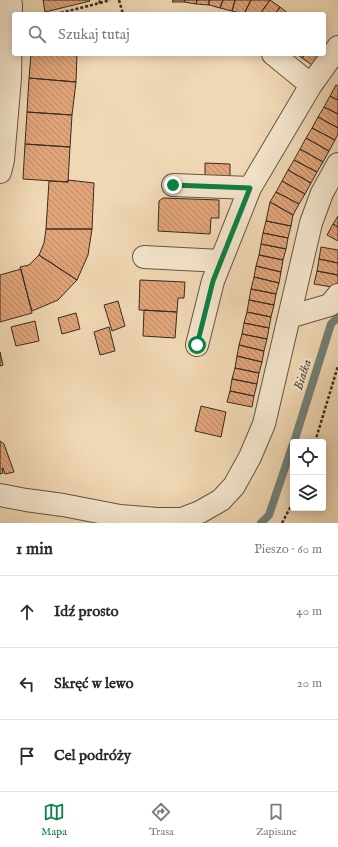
<!DOCTYPE html>
<html lang="pl">
<head>
<meta charset="utf-8">
<style>
  :root { --surface:#fff; --page:#f7f7f7; --text:#2b2b33; --muted:#7c7c81; --line:#e1e1e2; --accent:#0b8043 }
  body { margin:0; font-family:"IM FELL English",serif; background:var(--page); color:var(--text) }
  .controls { position:absolute; right:12px; bottom:12px; display:grid; overflow:hidden; border-radius:4px; box-shadow:0 2px 10px #0003 }
  .controls button { width:36px; height:36px; display:grid; place-items:center; padding:0; border:0; border-bottom:1px solid var(--line); background:var(--surface); color:var(--text); font:20px sans-serif }
  .stop { position:absolute; width:12px; height:12px; margin:-9px; border:3px solid #0b8043; border-radius:50%; background:#fff }
  .stop.end { background:#0b8043; border-color:#fff; box-shadow:0 1px 4px #0008 }
  .list { margin:0; padding:0; list-style:none }
  h2 { display:flex; justify-content:space-between; align-items:center; height:52px; margin:0; padding:0 16px; font-size:17px }
  h2 small { font-size:13px; font-weight:400; color:var(--muted) }
  .list li { display:grid; grid-template-columns:26px 1fr auto; gap:12px; align-items:center; box-sizing:border-box; height:72px; padding:0 16px; border-top:1px solid var(--line) }
  .list b { display:block; font-size:15px; white-space:nowrap }
  .list em { font-size:13px; font-style:normal; color:var(--muted) }
  .icon { flex:none; width:22px; height:22px; fill:none; stroke:currentColor; stroke-width:2; stroke-linecap:round; stroke-linejoin:round }
  .map { position:relative; flex:none; width:338px; height:523px; overflow:hidden }
  .search { position:absolute; background:var(--surface); box-shadow:0 2px 10px #0003; left:12px; right:12px; top:12px; height:44px; display:flex; align-items:center; gap:10px; box-sizing:border-box; padding:0 14px; border-radius:4px; color:var(--muted); font-size:15px }
  .sheet { height:268px; background:var(--surface) }
  nav { display:flex; justify-content:space-around; align-items:center; box-sizing:border-box; height:56px; border-top:1px solid var(--line); background:var(--surface); font-size:11px; color:var(--muted) }
  nav a { display:grid; justify-items:center; gap:2px }
  nav .on { color:var(--accent) }
  .map>svg:first-child { display:block }
</style>
</head>
<body>
<div class="map">
<svg width="338" height="523" viewBox="0 0 338 523">
  <defs>
    <pattern id="building-back-hatch" width="6" height="6" patternUnits="userSpaceOnUse"><rect width="6" height="6" fill="#e2a57a"/><path d="M-1 5l2 2M0 0l6 6M5-1l2 2" fill="none" stroke="#b88764"/></pattern>
  </defs>
  <rect width="100%" height="100%" fill="#f0d8b4"/>
  <filter id="stains"><feTurbulence type="fractalNoise" baseFrequency=".005" numOctaves="4"/><feColorMatrix values="0 0 0 0 .2 0 0 0 0 .09 0 0 0 0 .02 0 0 0 .5 -.17"/></filter>
  <radialGradient id="worn" r=".72"><stop offset=".6" stop-color="#630" stop-opacity="0"/><stop offset="1" stop-color="#630" stop-opacity=".3"/></radialGradient>
  <g fill="none" stroke-linecap="round" stroke-linejoin="round">
    <!-- stream -->
    <path stroke="#728077" stroke-width="8" d="M294 442 331 324 338 317
      M261 523 269 515 293 444"/>
  </g>
  <!-- building -->
  <path fill="url(#building-back-hatch)" stroke="#362b22" d="M43 0H89L90 1 45 12Z
    M173 0H185L184 2H172Z
    M185 0H197L196 4 184 2Z
    M197 0H209V5L196 4Z
    M209 0H223L220 8 209 5Z
    M223 0H235L232 11 220 8Z
    M235 0H251L244 14 232 11Z
    M251 0H270L260 14H244Z
    M270 0 280 7 275 14H260Z
    M280 7 289 14H275Z
    M31 54H77L76 82 29 78Z
    M297 54H305L302 58Z
    M305 54H321L312 65 302 58Z
    M29 78 76 82 72 115 27 112Z
    M336 85 338 86V100L330 96Z
    M330 96 338 100V114L324 107Z
    M324 107 338 114V128L318 117Z
    M27 112 72 115 70 147 25 144Z
    M318 117 338 128V134L335 140 312 128Z
    M312 128 335 140 329 151 306 138Z
    M306 138 329 151 323 162 300 149Z
    M25 144 70 147 68 182 23 179Z
    M300 149 323 162 317 172 294 160Z
    M294 160 317 172 311 183 288 170Z
    M205 163 230 164V177L205 176Z
    M288 170 311 183 305 194 282 181Z
    M68 180 94 183 92 229H46L49 181 68 182Z
    M282 181 305 194 299 204 276 192Z
    M276 192 299 204 293 215 270 202Z
    M163 198 219 200V218H211L210 234 158 231 159 201Z
    M270 202 293 215 291 226 266 221Z
    M338 216V227L333 224Z
    M266 221 291 226 288 238 263 233Z
    M333 224 338 227V241L327 235Z
    M46 229H92L88 255 77 280 39 255 44 243Z
    M263 233 288 238 286 249 261 244Z
    M261 244 286 249 283 260 259 255Z
    M321 247 338 250V263L319 259Z
    M39 255 77 280 58 300 32 311 20 267 29 265Z
    M259 255 283 260 281 272 256 266Z
    M319 259 338 263V275L317 271Z
    M256 266 281 272 279 283 254 277Z
    M21 269 32 313 0 322V275Z
    M317 271 338 275V288L314 284Z
    M254 277 279 283 276 294 251 289Z
    M140 280 185 282 184 298H178L177 312 139 310Z
    M251 289 276 294 274 305 249 300Z
    M249 300 274 305 271 317 247 312Z
    M118 301 125 326 112 331 104 305Z
    M144 310 177 312 175 338 143 336Z
    M247 312 271 317 269 328 244 323Z
    M76 313 80 329 62 334 58 318Z
    M35 321 39 341 16 346 11 327Z
    M244 323 269 328 267 339 242 334Z
    M109 327 115 351 100 355 94 332Z
    M242 334 267 339 264 351 239 345Z
    M239 345 264 351 262 362 237 356Z
    M0 352 3 365 0 366Z
    M237 356 262 362 259 373 235 368Z
    M235 368 259 373 257 384 232 379Z
    M232 379 257 384 254 396 230 391Z
    M230 391 254 396 252 407 227 402Z
    M201 406 226 412 221 437 195 431Z
    M0 441 4 444 14 472 5 474 3 468H2L3 473 0 474Z"/>
  <g fill="none" stroke-linecap="round" stroke-linejoin="round">
    <defs>
      <path id="minor" d="M273 54 311 85
        M0 172 3 160 10 78 11 5 10 0
        M173 185 250 188
        M144 257 221 261
        M289 317 330 305 338 295
        M197 345 213 281 250 188 311 85 338 47
        M0 495 26 500 63 505 120 516 157 519H182L200 512 221 500 234 486 250 457 264 424 311 223 322 193 338 164"/>
    </defs>
    <!-- minor casing -->
    <use href="#minor" stroke="#645646" stroke-width="24"/>
    <!-- path -->
    <path stroke="#362b22" stroke-width="2.5" stroke-dasharray="3 2" stroke-linecap="butt" d="M119 0 123 14
      M100 3 110 0
      M56 14 100 3 99 0
      M315 442 338 366
      M282 523 293 502"/>
    <!-- minor -->
    <use href="#minor" stroke="#f5e6ce" stroke-width="22"/>
  </g>
  <g fill="none" stroke-linecap="round" stroke-linejoin="round">
    <!-- route -->
    <path stroke="#0b8043" stroke-width="5" d="M173 185 250 188 213 281 197 345"/>
  </g>
  <g text-anchor="middle" dominant-baseline="central" stroke-width="4" stroke-linejoin="round" paint-order="stroke">
    <!-- water labels -->
    <g font-size="13" font-style="italic" fill="#4f4e45" stroke="#f5e6ce">
      <text transform="translate(303 375) rotate(-72)">Białka</text>
    </g>
  </g>
  <rect width="100%" height="100%" filter="url(#stains)"/>
  <rect width="100%" height="100%" fill="url(#worn)"/>
</svg>
<div class="controls">
<button><svg class="icon" aria-label="locate" viewBox="0 0 24 24"><circle cx="12" cy="12" r="6"/><path d="M12 2v4M12 18v4M2 12h4M18 12h4"/></svg></button>
<button><svg class="icon" aria-label="layers" viewBox="0 0 24 24"><path d="M12 4l9 5-9 5-9-5zM3 14l9 5 9-5"/></svg></button>
</div>
<div class="stop" style="left:197px;top:345px"></div>
<div class="stop end" style="left:173px;top:185px"></div>
<div class="search"><svg class="icon" aria-label="search" viewBox="0 0 24 24"><circle cx="10" cy="10" r="6"/><path d="M15 15l6 6"/></svg>Szukaj tutaj</div>
</div>
<section class="sheet">
<h2>1 min<small>Pieszo · 60 m</small></h2>
<ul class="list">
<li><svg class="icon" aria-label="ahead" viewBox="0 0 24 24"><path d="M12 20V5M6 11l6-6 6 6"/></svg><div><b>Idź prosto</b></div><em>40 m</em></li>
<li><svg class="icon" aria-label="left" viewBox="0 0 24 24"><path d="M17 20v-9H6M10 6l-5 5 5 5"/></svg><div><b>Skręć w lewo</b></div><em>20 m</em></li>
<li><svg class="icon" aria-label="arrive" viewBox="0 0 24 24"><path d="M6 21V4h12l-3 4 3 4H6"/></svg><div><b>Cel podróży</b></div></li>
</ul>
</section>
<nav>
<a class="on"><svg class="icon" aria-label="map" viewBox="0 0 24 24"><path d="M3 6l6-2 6 2 6-2v14l-6 2-6-2-6 2zM9 4v14M15 6v14"/></svg>Mapa</a>
<a><svg class="icon" aria-label="directions" viewBox="0 0 24 24"><path d="M12 3l9 9-9 9-9-9zM9 14v-3h6M13 9l2 2-2 2"/></svg>Trasa</a>
<a><svg class="icon" aria-label="saved" viewBox="0 0 24 24"><path d="M7 4h10v16l-5-4-5 4z"/></svg>Zapisane</a>
</nav>
</body>
</html>
